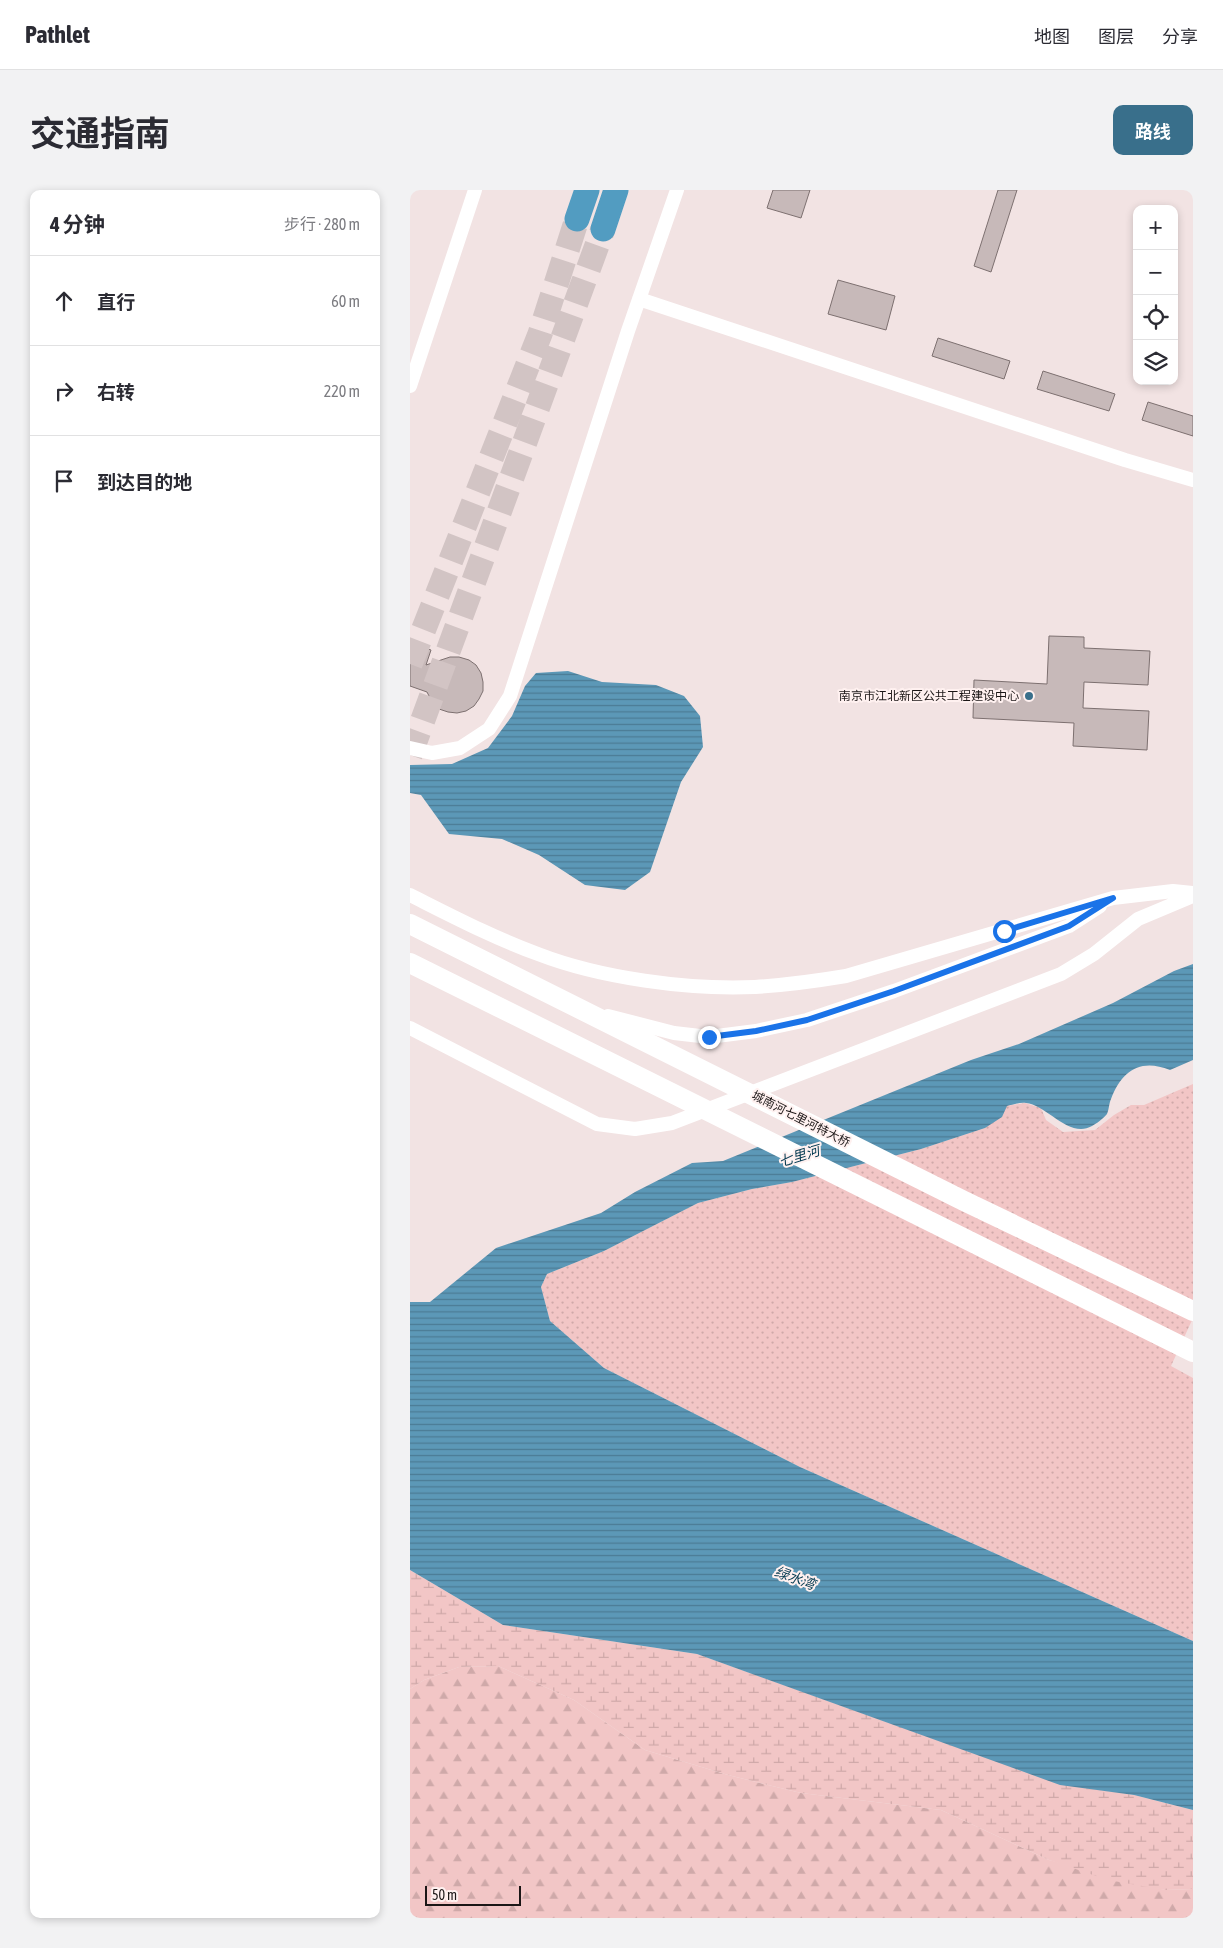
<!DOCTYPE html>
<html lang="zh">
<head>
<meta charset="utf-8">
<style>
  :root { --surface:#fff; --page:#f2f2f3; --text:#2b2b33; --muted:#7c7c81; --line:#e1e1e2; --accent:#396f8b }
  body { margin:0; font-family:"Asap Condensed","Noto Sans SC",sans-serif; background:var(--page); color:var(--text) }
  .controls { position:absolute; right:15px; top:15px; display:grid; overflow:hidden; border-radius:10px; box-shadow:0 2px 8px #0003 }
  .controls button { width:45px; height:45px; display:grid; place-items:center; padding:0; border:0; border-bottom:1px solid var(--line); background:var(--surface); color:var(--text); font:25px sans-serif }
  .scale { position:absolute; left:15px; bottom:12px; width:96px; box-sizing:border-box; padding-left:5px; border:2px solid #1b1616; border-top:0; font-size:14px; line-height:18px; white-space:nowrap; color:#1b1616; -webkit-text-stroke:4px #fff1f0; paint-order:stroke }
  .stop { position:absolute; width:15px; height:15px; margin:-11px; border:4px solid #1a73e8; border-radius:50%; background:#fff }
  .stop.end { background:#1a73e8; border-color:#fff; box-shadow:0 1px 5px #0008 }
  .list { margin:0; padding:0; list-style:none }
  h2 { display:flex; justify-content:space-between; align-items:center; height:65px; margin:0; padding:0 20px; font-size:21px }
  h2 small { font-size:16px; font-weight:400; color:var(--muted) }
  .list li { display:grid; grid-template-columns:32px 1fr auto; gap:15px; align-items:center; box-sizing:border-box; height:90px; padding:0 20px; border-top:1px solid var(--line) }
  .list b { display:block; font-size:19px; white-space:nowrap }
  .list em { font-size:16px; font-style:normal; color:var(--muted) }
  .icon { flex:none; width:28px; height:28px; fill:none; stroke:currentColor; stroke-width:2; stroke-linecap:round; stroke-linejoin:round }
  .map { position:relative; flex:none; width:783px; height:1728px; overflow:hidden; border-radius:10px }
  header { display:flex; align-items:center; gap:30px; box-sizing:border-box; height:70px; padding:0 25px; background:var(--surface); border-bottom:1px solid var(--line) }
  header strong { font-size:24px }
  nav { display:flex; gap:28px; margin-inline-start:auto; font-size:18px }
  .intro { display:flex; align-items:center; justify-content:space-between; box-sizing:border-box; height:120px; padding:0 30px }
  h1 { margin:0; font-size:35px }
  .button { padding:12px 22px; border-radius:10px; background:var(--accent); color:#fff; font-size:18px; font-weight:700 }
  main { display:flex; gap:30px; padding:0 30px }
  aside { flex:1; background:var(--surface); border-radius:10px; box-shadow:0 2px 8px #0003 }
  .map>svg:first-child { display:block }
</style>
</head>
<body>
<header>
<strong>Pathlet</strong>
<nav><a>地图</a><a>图层</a><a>分享</a></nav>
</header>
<div class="intro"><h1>交通指南</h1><a class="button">路线</a></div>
<main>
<aside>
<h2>4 分钟<small>步行 · 280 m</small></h2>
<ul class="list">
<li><svg class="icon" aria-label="ahead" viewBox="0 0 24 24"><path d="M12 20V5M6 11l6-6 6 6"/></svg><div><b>直行</b></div><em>60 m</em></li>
<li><svg class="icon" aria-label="right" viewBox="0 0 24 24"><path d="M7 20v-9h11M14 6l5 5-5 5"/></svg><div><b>右转</b></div><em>220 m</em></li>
<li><svg class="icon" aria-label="arrive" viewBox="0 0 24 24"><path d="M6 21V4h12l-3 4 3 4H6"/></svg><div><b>到达目的地</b></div></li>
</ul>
</aside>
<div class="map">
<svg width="783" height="1728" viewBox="0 0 783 1728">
  <defs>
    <pattern id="grass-dots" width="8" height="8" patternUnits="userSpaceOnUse" patternTransform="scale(1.25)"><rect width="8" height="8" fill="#f2c6c6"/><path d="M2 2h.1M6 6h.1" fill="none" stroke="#cfa9a9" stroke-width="1.8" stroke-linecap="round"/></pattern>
    <pattern id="forest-firs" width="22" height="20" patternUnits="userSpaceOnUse" patternTransform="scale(1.25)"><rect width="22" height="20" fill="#f2c6c6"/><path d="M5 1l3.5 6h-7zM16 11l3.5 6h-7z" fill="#cfa9a9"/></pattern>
    <pattern id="wetland-marsh" width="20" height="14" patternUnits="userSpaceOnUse" patternTransform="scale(1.25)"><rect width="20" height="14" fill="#f2c6c6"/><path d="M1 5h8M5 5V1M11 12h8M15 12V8" fill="none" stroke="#cfa9a9"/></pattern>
    <pattern id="water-rules" width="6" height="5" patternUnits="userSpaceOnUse" patternTransform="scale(1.25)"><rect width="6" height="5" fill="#5c98b7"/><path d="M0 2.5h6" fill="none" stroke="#4b7b94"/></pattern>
  </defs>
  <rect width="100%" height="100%" fill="#f2e3e3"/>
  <!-- grass -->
  <path fill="url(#grass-dots)" d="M783 894V1128L761 1176 783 1188V1451L390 1277 194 1178 140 1131 131 1097 137 1084 194 1061 288 1013 342 999 382 992 511 959 575 938 596 916 615 913 631 918 636 930 653 942 685 940 704 925 721 915H734Z"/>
  <!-- forest -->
  <path fill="url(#forest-firs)" d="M88 1476 164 1510 235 1560 318 1585 391 1603 531 1620 639 1670 755 1700 783 1699V1728H0V1499L14 1490 49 1477Z"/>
  <!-- wetland -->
  <path fill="url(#wetland-marsh)" d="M0 1380 93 1435 287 1464 650 1594 724 1605 783 1620V1699L755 1700 698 1690 639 1670 531 1620 391 1603 318 1585 235 1560 164 1510 88 1476 49 1477 14 1490 0 1499Z"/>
  <!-- water -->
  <path fill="url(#water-rules)" d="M158 481 192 492 246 495 274 506 290 526 293 557 271 592 240 682 215 700 175 695 129 665 92 649 39 644 11 605 0 603V575L42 574 78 558 102 526 115 496 126 483Z
    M783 774V870L760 880C731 868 712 880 701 909 699 913 699 920 697 924 694 928 686 934 682 936 659 949 637 915 616 913 610 912 602 915 597 916L592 927 575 938 511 959 382 992 342 999 288 1013 194 1061 137 1084 131 1097 140 1131 194 1178 390 1277 783 1451V1620L724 1605 650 1595 287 1464 93 1435 0 1380V1112H20L86 1058 191 1023 225 1002 282 973 313 971 561 870 609 854 703 813 764 781Z"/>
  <!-- building -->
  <path fill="#c7b9b9" stroke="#7d7070" d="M363 0H400L391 28 357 18Z
    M588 0H607L581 82 564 76Z
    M428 90 485 106 476 140 418 124Z
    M528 148 600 171 594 189 522 166Z
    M633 181 705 204 699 221 627 199Z
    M738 212 783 226V246L732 230Z
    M639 446 674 447V458L740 461 738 495 674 492 673 518 739 521 737 560 663 556 664 533 563 528 564 490 637 494Z
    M0 453 21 460 16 475 40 467H49L59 470 66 475 71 483 73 492V501L69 509 64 516 56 521 47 523 38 522 29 519 22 512 17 502 0 496Z"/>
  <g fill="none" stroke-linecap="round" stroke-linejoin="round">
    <!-- highway-tunnel -->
    <path stroke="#d2c4c4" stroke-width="25" stroke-dasharray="25 12" stroke-linecap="butt" d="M0 474 130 144 167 29
      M0 565 193 39"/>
    <!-- street -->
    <path stroke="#fff" stroke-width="14" d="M229 109 715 270 783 290
      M0 196 65 0
      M0 558 22 563 50 558 79 539 100 506 218 141 267 0
      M0 705C42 726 84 748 128 764 190 788 278 800 345 797 376 795 406 791 436 786L703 708 763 701 783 703
      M198 826 264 843 299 847 346 841 397 830 484 801 659 736 690 716
      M0 838 187 934 225 939 262 933 651 784 684 764 728 729 783 706"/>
    <!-- secondary -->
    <path stroke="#fff" stroke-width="20" d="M0 734 554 1011 783 1121
      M0 773 783 1162"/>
    <!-- highway -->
    <path stroke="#529cc1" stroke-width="25" d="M167 29 177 0
      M193 39 206 0"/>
  </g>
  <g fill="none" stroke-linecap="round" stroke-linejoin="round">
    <!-- route -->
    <path stroke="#1a73e8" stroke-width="6" d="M299 847 346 841 397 830 484 801 659 736 703 708 594 741"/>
  </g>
  <!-- markers -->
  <circle fill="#396f8b" stroke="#fff1f0" stroke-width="2" cx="619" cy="506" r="5"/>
  <g text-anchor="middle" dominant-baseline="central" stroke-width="4" stroke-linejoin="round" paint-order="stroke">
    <!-- poi labels -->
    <g font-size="12" fill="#1b1616" stroke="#fff1f0" text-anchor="end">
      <text x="609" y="506">南京市江北新区公共工程建设中心</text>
    </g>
    <!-- street labels -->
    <g font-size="12" fill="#1b1616" stroke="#fff1f0">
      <text transform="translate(391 929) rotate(27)">城南河七里河特大桥</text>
    </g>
    <!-- water labels -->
    <g font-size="14" font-style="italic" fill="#053a51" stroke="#fff1f0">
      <text transform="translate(389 966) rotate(-17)">七里河</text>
      <text transform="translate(385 1388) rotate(20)">绿水湾</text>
    </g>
  </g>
</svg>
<div class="controls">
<button>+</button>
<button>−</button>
<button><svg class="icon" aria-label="locate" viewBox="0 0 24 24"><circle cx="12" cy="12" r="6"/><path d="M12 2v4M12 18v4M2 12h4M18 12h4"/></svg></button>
<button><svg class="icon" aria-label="layers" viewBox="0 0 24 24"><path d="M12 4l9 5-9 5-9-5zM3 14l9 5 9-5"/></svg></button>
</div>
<div class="scale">50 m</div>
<div class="stop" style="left:594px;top:741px"></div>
<div class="stop end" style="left:299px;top:847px"></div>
</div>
</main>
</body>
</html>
